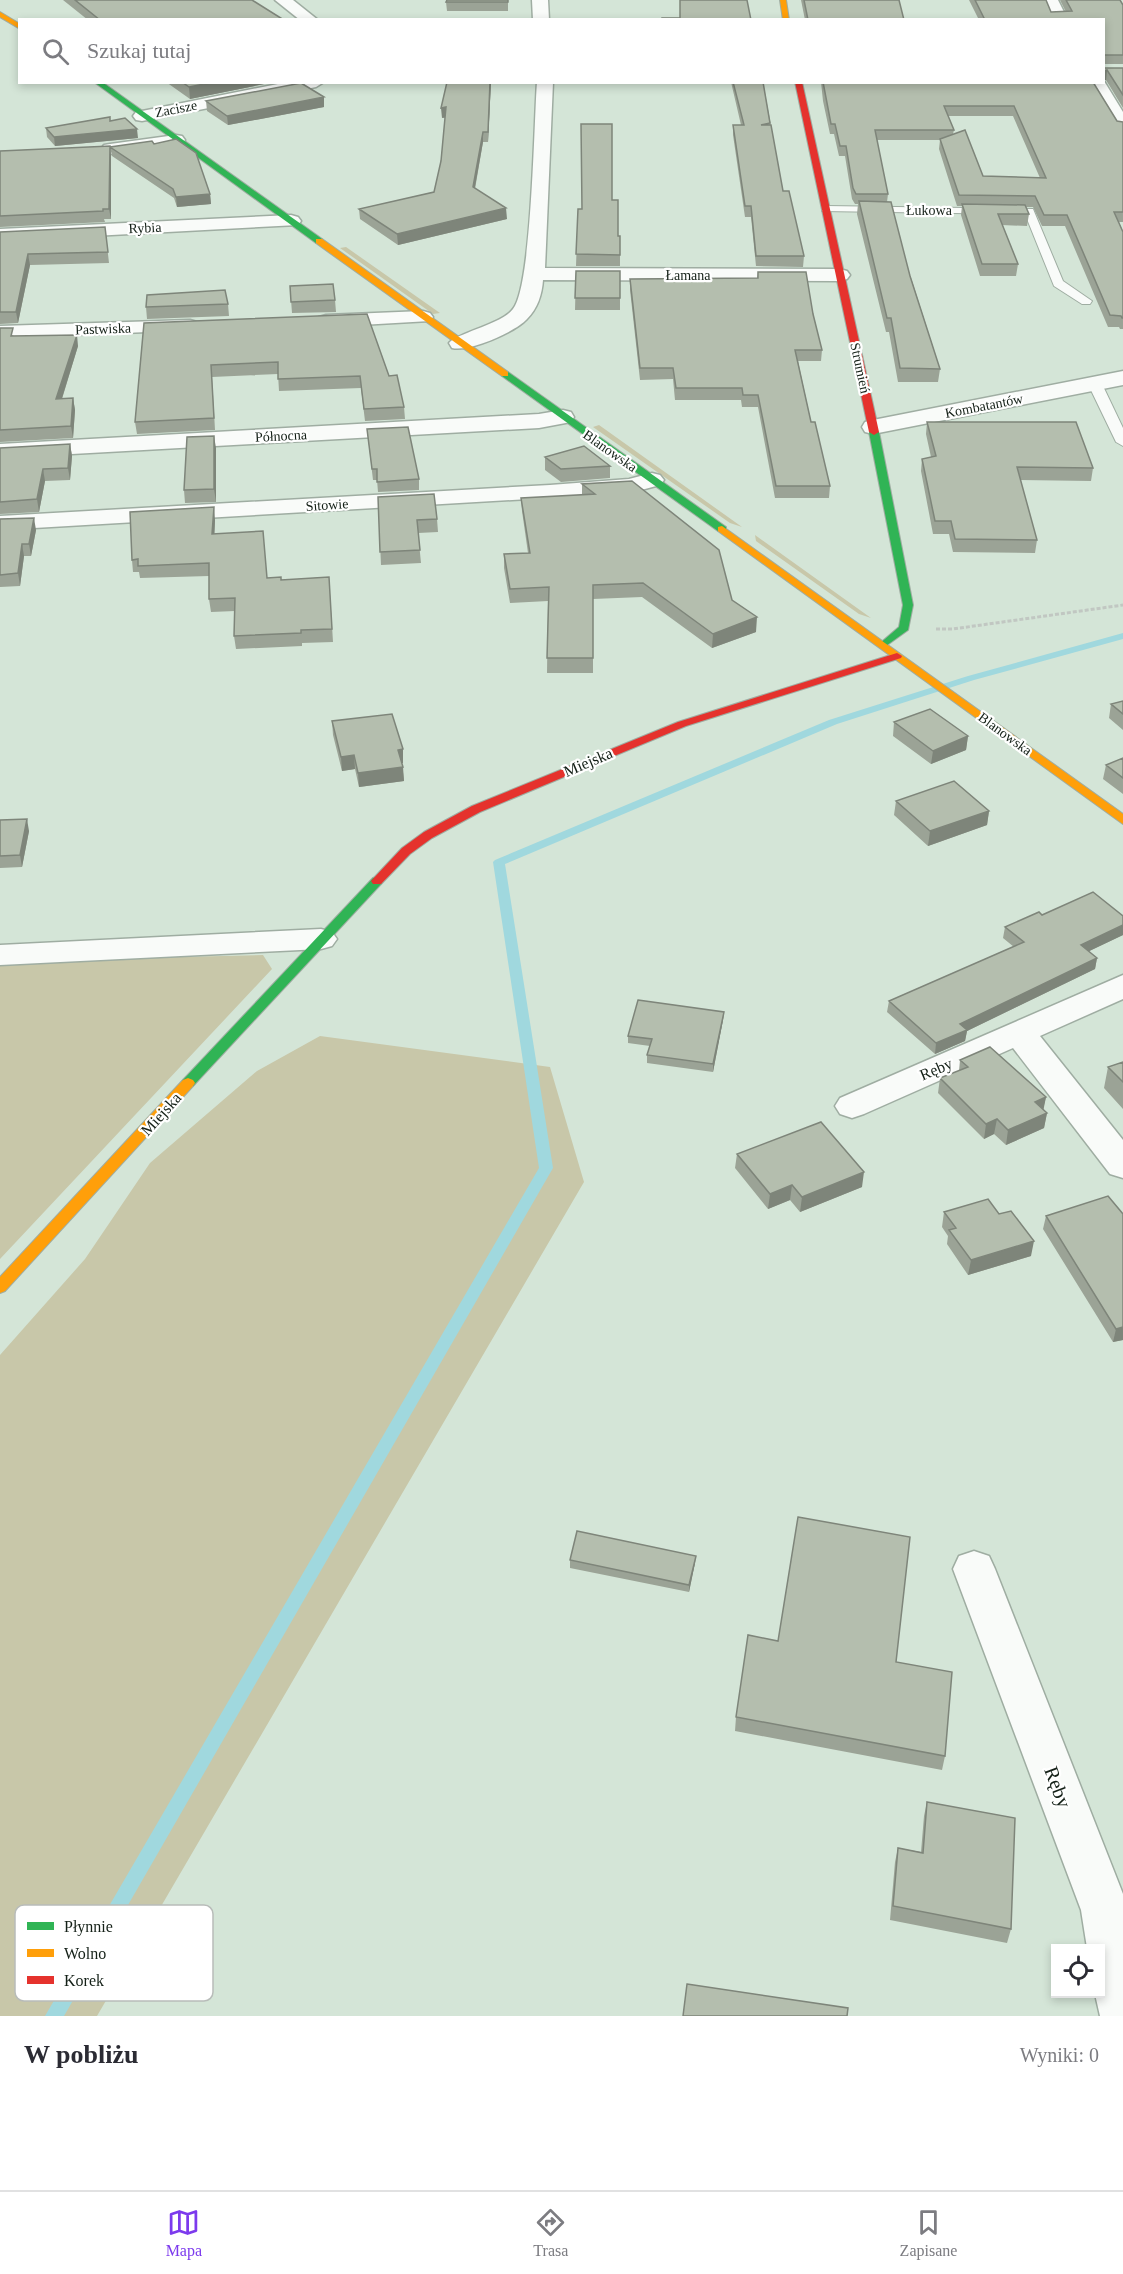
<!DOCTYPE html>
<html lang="pl">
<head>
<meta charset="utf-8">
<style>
  :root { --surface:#fff; --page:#f7f7f7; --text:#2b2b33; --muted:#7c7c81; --line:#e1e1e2; --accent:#7c3aed }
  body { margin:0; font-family:"Times New Roman",serif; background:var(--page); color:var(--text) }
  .controls { position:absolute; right:18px; bottom:18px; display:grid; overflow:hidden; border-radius:0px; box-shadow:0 3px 9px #0003 }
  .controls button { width:54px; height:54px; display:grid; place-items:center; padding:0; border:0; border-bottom:2px solid var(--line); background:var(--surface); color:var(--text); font:30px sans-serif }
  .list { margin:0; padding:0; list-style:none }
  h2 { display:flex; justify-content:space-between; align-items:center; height:78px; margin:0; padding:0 24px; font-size:26px }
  h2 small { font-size:20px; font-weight:400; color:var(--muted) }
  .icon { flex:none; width:33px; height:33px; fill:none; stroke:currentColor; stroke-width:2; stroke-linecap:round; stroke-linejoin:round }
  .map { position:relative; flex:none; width:1123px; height:2016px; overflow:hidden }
  .search { position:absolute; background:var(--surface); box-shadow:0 3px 9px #0003; left:18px; right:18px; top:18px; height:66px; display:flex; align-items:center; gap:15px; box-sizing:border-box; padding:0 21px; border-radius:0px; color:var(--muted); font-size:22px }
  .sheet { height:174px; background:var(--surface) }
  nav { display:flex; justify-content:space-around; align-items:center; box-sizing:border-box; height:84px; border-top:2px solid var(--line); background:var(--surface); font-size:16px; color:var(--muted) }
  nav a { display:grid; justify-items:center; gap:3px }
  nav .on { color:var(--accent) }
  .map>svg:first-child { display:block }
</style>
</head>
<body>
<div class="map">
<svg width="1123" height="2016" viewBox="0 0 1123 2016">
  <rect width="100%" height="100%" fill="#d4e5d7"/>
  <!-- green -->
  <path fill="#c8c7a9" d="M346 247 440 313 433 314 340 248Z
    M599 425 742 527 730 523 593 427Z
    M755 535 871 618 859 614 756 541Z
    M263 955 272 969 0 1259V966L134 958Z
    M320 1036 550 1067 584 1182 97 2016H0V1355L85 1259 150 1163 257 1071Z"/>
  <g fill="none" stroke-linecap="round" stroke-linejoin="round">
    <!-- stream -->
    <path fill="#a0d8de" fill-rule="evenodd" d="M1123 633V639L974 680 837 724 505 864 553 1168 64 2016H45L539 1168 493 862 495 860 829 720 968 676Z"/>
    <defs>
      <path id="lane" d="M826 206 1033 209 1063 281 1092 301 1090 304H1082L1054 286 1025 214 822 211V207Z
        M1095 380 1102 384 1123 428V446L1116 442 1088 384Z"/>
      <path id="street" d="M275 0H293L318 20H300Z
        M532 0H548L549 20H533Z
        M1042 0H1058L1068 20H1052Z
        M1104 81 1123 112V131L1117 130 1088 82Z
        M288 82H324L316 87 142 121 136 120 133 116 136 112 142 111Z
        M537 82H553L545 268 840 269 847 271 850 275 847 279 840 281 543 280C542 294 538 308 527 319 515 332 470 352 452 348L449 343C457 333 502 324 513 309 532 286 534 122 537 82Z
        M176 135 182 136 185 140 182 144 110 154 104 153 101 149 104 145 110 144Z
        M291 215 298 217 301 221 298 225 0 241V229Z
        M423 311 430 313 433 317 430 321 326 327 319 325 316 321 319 317 326 315Z
        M190 320 197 322 200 326 197 330 0 338V326Z
        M1123 371V385L873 434 865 432 862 427 865 422 873 420Z
        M563 410 571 412 574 417 571 422 539 428 0 458V444L539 414Z
        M652 473 660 475 664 480 660 485 630 493 0 530V516L550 485 629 479Z
        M321 929 332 932 337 939 332 946 321 949 0 965V945Z
        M1123 975V999L1040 1036 1123 1140V1178L1110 1174 1013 1048 864 1114 852 1118 840 1114 835 1106 840 1098Z
        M974 1551 989 1556 995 1569 1123 1894V2016H1100L1095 1994H1100V1948H1087L1081 1910 953 1569 959 1556Z"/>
      <path id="fast" d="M94 82H102L322 239V243H316Z
        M502 372H508L726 527V531H718L502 376Z
        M874 429 879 432 913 605 908 630 883 648 878 645 899 627 903 605 869 432Z
        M377 877 381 878 383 881 381 884 193 1086H183L181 1083 183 1080 373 878Z"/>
      <path id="slow" d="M780 0H786L789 20H783Z
        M0 12 20 24V29L0 17Z
        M316 239H322L508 372V376H502L316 243Z
        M722 526 1123 814V824L718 531V527Z
        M188 1078 193 1080 195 1083 193 1086 5 1291 0 1293V1277L183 1080Z"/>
      <path id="jam" d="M795 82H802L879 432 874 435 869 432Z
        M897 653 902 656 901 658 686 726 480 812 432 838 410 854 381 884H373L371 881 402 848 424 832 472 806 678 722Z"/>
    </defs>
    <!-- lane casing -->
    <use href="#lane" stroke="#9fada2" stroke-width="2"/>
    <!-- street casing -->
    <use href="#street" stroke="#9fada2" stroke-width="3"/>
    <!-- fast casing -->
    <use href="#fast" stroke="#9fada2" stroke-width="2"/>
    <!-- slow casing -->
    <use href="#slow" stroke="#9fada2" stroke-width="2"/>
    <!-- jam casing -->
    <use href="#jam" stroke="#9fada2" stroke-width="2"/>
    <!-- path -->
    <path stroke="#c1c7c2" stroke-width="3" stroke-dasharray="4 2" stroke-linecap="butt" d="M936 629H953L1123 605"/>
    <!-- lane -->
    <use href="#lane" fill="#f9fbf9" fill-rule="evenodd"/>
    <!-- street -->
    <use href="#street" fill="#f9fbf9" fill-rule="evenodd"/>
    <!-- fast -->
    <use href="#fast" fill="#30b455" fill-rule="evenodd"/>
    <!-- slow -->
    <use href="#slow" fill="#ff9f0a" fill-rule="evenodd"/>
    <!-- jam -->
    <use href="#jam" fill="#e5322d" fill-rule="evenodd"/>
  </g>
  <!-- wall -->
  <path fill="#9ba396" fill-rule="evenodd" d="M63 0H252L284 20H88Z
    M508 0V11H447L446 2Z
    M801 0H899L904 20H805Z
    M969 0H1046L1051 12H1066L1060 0H1120L1123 5V64H1104V68H1123V108L1106 80H1104V20H979Z
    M166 82H274L190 99Z
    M491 82 488 142H483L475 189 507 219 398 245 360 219 359 209 434 192 441 161 445 118H442Z
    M731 82H763L783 191 804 256 803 267 756 266 751 217H745L733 135V125H741Z
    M821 82H1093L1117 121 1123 122V222H1119L1123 232V329H1120L1119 327H1108L1065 226H1042L1033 207H1026L1029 214 1027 226 1002 225 1018 264 1016 276H980L961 215 962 206H957L939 149 940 140H877L888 194 887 202 940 369 938 382H898L889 332H886L857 214 858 204H855L852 199 845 156H839L834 134H830L823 101ZM948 116H1013L1040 178 983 176 953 134 954 130Z
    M324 97V107L228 125 207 111 206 101Z
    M111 121 138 138 55 146 47 137 46 128Z
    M110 146 111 156V219H104L105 222 0 227V151Z
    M110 147 210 194 211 204 177 207 174 198 112 156Z
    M612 200 618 236H620V266H576L578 209H582Z
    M105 227 109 263 30 265 18 323 0 324V232Z
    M576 271H620V310H575Z
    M758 272 813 314 822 350 821 361H798L811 422 830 486 829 498H775L758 407H742L741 400H675L673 379 640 380 630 290V279L757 278Z
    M290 286 335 300 336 312 292 313Z
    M228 304 229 316 147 319 146 307Z
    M144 323 389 376 404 407 405 419 365 421 361 388 279 391 278 374 212 377 215 430 137 434 135 422Z
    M0 328 14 336 78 346 62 399 73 398 75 410 73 438 0 442Z
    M927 422 1093 468 1091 481 1020 480 1037 540 1035 553 953 552 949 534H933L921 471 922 459 931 457 926 434Z
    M367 429 419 479V490L378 492 377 480H373Z
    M70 444 72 456 70 480 45 481 39 512 0 514V448Z
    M216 448V502L185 503 184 490Z
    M545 457 610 466V478L561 482 545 470Z
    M582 484 732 600 756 632 712 648 642 597 593 599V673H547L548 601 510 603 504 568V554L528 553 522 511 521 498 582 495Z
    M378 497 437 519 438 532 418 533 421 563 381 565Z
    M0 519 36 530 31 556H24L20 586 0 587Z
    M215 520 214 534 267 578 281 580 329 577 333 642 302 643V646L236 649 234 636 235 611 211 612 209 599V576L140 578 139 572H133L132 560Z
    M1123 701V730L1109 718 1111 704Z
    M332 721 403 749V763H402L404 781 359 787 355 769 342 771 333 735Z
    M894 722 968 736 966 750 931 764 893 736Z
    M1123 758V794L1103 779 1106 765Z
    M896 801 989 811 987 825 928 846 894 815Z
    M0 820 29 831 22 867 0 868Z
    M1042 915 1123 935 1089 951 1097 958 1095 969 967 1031 965 1041 935 1054 887 1012 889 1001 1014 947 1003 938 1005 927Z
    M724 1012 723 1020 713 1072 647 1063V1055L650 1046 628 1043V1036Z
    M960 1060 1046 1097 1043 1109 1047 1113 1044 1128 1006 1145 994 1134 984 1139 938 1093 940 1078 959 1071Z
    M1123 1062V1109L1104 1088 1108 1067Z
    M737 1154 862 1187 800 1212 790 1200 768 1209 735 1168Z
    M944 1212 1031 1256 968 1275 947 1244 948 1236 942 1227Z
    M1123 1214V1340L1113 1342 1043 1229 1046 1216Z
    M570 1560 695 1563 689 1592 570 1568Z
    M896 1662 945 1756 942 1770 735 1731 736 1717Z
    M927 1802 1011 1929 1007 1943 890 1920 895 1862 898 1848 921 1852 924 1816Z"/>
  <!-- shaded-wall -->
  <path fill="#7e857a" d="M1107 70 1106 80H1104V71Z
    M214 82H274L190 99 189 87Z
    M490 82H491L488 142V132Z
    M324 97V107L228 125 227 116Z
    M446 107V117L442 118 441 108Z
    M137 129 138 138 55 146 54 137Z
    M483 132V142L473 198V187Z
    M110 146 111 156V219L109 209Z
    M210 194 211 204 177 207 176 197Z
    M506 208 507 219 398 245 397 234Z
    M28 254 30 265 18 323 16 312Z
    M77 335 78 346 58 411 56 399Z
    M73 398 75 410 73 438 71 426Z
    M214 436 216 448V502L214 489Z
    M70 444 72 456 70 480 68 468Z
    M43 469 45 481 39 512 37 499Z
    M214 507 215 520 214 547 212 534Z
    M34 518 36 530 31 556 29 544Z
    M22 544 24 556 20 586 18 573Z
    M757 617 756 632 712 648 713 634Z
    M968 736 966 750 931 764 933 751Z
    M403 749V763H399L398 750Z
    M354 755 355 769 342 771 341 757Z
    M403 767 404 781 359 787 358 773Z
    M989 811 987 825 928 846 930 831Z
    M27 819 29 831 22 867 20 855Z
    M1123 925V935L1079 956 1081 945Z
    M1097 958 1095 969 967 1031 965 1041 935 1054 936 1043 960 1024Z
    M724 1012 723 1020 713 1072V1064Z
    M1046 1097 1043 1112 1035 1102Z
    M1047 1113 1044 1128 1006 1145 1008 1130Z
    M997 1119 994 1134 984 1139 986 1124Z
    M864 1172 862 1187 800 1212 802 1197Z
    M792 1185 790 1200 768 1209 770 1194Z
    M1034 1241 1031 1256 968 1275 971 1260Z
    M1123 1327V1340L1113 1342 1116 1329Z
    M696 1556 695 1563 689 1592V1585Z"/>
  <!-- building -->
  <path fill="#b4beae" stroke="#7e857a" stroke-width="1.5" d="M75 0H252L284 20H100Z
    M447 0H508V2H446Z
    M680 0H747L751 20H662V18H680Z
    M804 0H899L904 20H808Z
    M975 0H1046L1051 12 1072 11 1066 0H1120L1123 5V55H1104V68H1123V95L1107 70 1104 71V20H985Z
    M182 82H214L189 87Z
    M447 82H490L488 132H483L473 187 506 208 397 234 359 209 434 192 441 161 446 107 441 108Z
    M733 82H763L770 123 761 125H771L783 191H789L804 256H756L751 206H745L733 125H744Z
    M823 82H1093L1117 121 1123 122V212H1114L1123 232V318H1122L1121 316 1110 315 1067 215H1044L1035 196 959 195 940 139 965 130 983 176 1046 178 1014 106H944L954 130H875L888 194H856L853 188 846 146H840L835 124H831Z
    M301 83 324 97 227 116 206 101Z
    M110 117V121L125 118 137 129 54 137 46 128Z
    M581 124H612V200H618V236H620V255L576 254 578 209H582Z
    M176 139 196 153 210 194 176 197 173 189 110 147 152 141 154 144Z
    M110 146 109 209H103V211L0 216V151Z
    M859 201 891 202 910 276 940 369 900 368 891 318H887Z
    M962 204 1025 205 1029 214H998L1018 264H982Z
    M105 227 108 252 28 254 16 312H0V232Z
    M576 271H620V298H575Z
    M758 272H806L813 314 822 350H795L811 422H815L830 486H776L758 395H743L742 388H676L673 368H640L630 279 758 278Z
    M333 284 335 300 291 302 290 286Z
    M225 290 228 304 146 307 147 295Z
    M367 314 389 376 397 375 404 407 364 409 360 376 278 379V362L211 365 214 418 135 422 144 323Z
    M0 328H13L11 336 77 335 56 399 73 398 71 426 0 430Z
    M927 422H1076L1093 468 1017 467 1037 540 955 539 951 521H935L922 459 936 456Z
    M408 427 419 479 377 482V469H372L367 429Z
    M214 436V489L184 490 187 437Z
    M70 444 68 468 43 469 37 499 0 502V448Z
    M584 446 610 466 561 469 545 457Z
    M632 481 719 550 732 600 757 617 713 634 643 583 593 585V658H547L549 587 510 589 504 554 530 553 521 498 595 494 582 484Z
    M434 494 437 519 417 520 420 550 380 552 378 497Z
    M214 507 212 534 263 531 267 578 281 577V580L329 577 332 629 301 630V633L234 636 235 598 209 599V563L138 566V559L132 560 130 512Z
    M34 518 29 544H22L18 573 0 575V519Z
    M1123 701V714L1111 704Z
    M930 709 968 736 933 751 894 722Z
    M392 714 403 749 398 750 403 767 358 773 354 755 341 757 332 721Z
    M1123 758V778L1106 765Z
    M954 781 989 811 930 831 896 801Z
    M27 819 20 855 0 856V820Z
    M1093 892 1123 916V925L1081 945 1097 958 960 1024 967 1030 936 1043 889 1001 1024 942 1005 927 1039 912 1042 915Z
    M638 1000 724 1012 713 1064 647 1055 652 1039 628 1036Z
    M990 1047 1046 1097 1035 1102 1047 1113 1008 1130 997 1119 986 1124 940 1078 968 1067 960 1060Z
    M1123 1062V1082L1108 1067Z
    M821 1122 864 1172 802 1197 792 1185 770 1194 737 1154Z
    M1108 1196 1123 1214V1327L1116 1329 1046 1216Z
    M988 1199 999 1214 1011 1211 1034 1241 971 1260 949 1230 956 1228 944 1212Z
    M798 1517 910 1537 896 1662 952 1672 945 1756 736 1717 748 1635 778 1641Z
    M577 1531 696 1556 689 1585 570 1560Z
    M927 1802 1015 1818 1011 1929 893 1906 898 1848 923 1853Z
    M687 1984 848 2008 847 2016H683Z"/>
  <g text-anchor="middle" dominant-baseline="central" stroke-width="4.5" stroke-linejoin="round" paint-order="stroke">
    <!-- far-street labels -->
    <g font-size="14" fill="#142017" stroke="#fff">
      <text transform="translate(176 109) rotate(-11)">Zacisze</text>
      <text x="929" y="210">Łukowa</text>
      <text transform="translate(145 228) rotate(-3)">Rybia</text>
      <text x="688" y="275">Łamana</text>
      <text transform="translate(103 329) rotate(-2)">Pastwiska</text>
      <text transform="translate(860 368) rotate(78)">Strumień</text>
      <text transform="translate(984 406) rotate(-11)">Kombatantów</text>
      <text transform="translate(281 436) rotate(-3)">Północna</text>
      <text transform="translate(610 451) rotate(35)">Blanowska</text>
      <text transform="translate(327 505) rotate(-4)">Sitowie</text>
      <text transform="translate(1005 734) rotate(36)">Blanowska</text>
    </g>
    <!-- street labels -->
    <g font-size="16" fill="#142017" stroke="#fff">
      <text transform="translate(588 762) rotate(-23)">Miejska</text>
      <text transform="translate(936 1069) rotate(-23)">Ręby</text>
      <text transform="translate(161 1114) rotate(-48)">Miejska</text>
    </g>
    <!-- near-street labels -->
    <g font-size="20" fill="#142017" stroke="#fff">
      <text transform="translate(1058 1787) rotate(69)">Ręby</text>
    </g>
  </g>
  <!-- legend -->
  <rect x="15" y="1905" width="198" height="96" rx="9" fill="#fff" stroke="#b8bcb9" stroke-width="1.5"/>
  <rect x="27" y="1922" width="27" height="8" fill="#30b455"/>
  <rect x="27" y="1949" width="27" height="8" fill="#ff9f0a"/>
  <rect x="27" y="1976" width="27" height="8" fill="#e5322d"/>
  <g font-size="16" fill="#142017">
    <text x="64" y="1932">Płynnie</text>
    <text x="64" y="1959">Wolno</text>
    <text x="64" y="1986">Korek</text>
  </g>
</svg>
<div class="controls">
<button><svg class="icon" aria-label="locate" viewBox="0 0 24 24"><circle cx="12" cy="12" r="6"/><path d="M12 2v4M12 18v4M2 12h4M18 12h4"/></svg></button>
</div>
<div class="search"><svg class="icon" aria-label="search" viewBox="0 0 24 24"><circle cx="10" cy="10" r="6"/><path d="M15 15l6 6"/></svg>Szukaj tutaj</div>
</div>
<section class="sheet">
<h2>W pobliżu<small>Wyniki: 0</small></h2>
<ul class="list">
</ul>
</section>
<nav>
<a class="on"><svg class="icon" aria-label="map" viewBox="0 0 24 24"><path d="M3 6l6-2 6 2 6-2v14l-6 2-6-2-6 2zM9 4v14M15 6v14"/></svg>Mapa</a>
<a><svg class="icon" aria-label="directions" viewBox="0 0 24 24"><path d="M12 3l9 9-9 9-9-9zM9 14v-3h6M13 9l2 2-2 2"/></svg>Trasa</a>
<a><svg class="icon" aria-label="saved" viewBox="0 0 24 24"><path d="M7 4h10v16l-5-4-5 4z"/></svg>Zapisane</a>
</nav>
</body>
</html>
